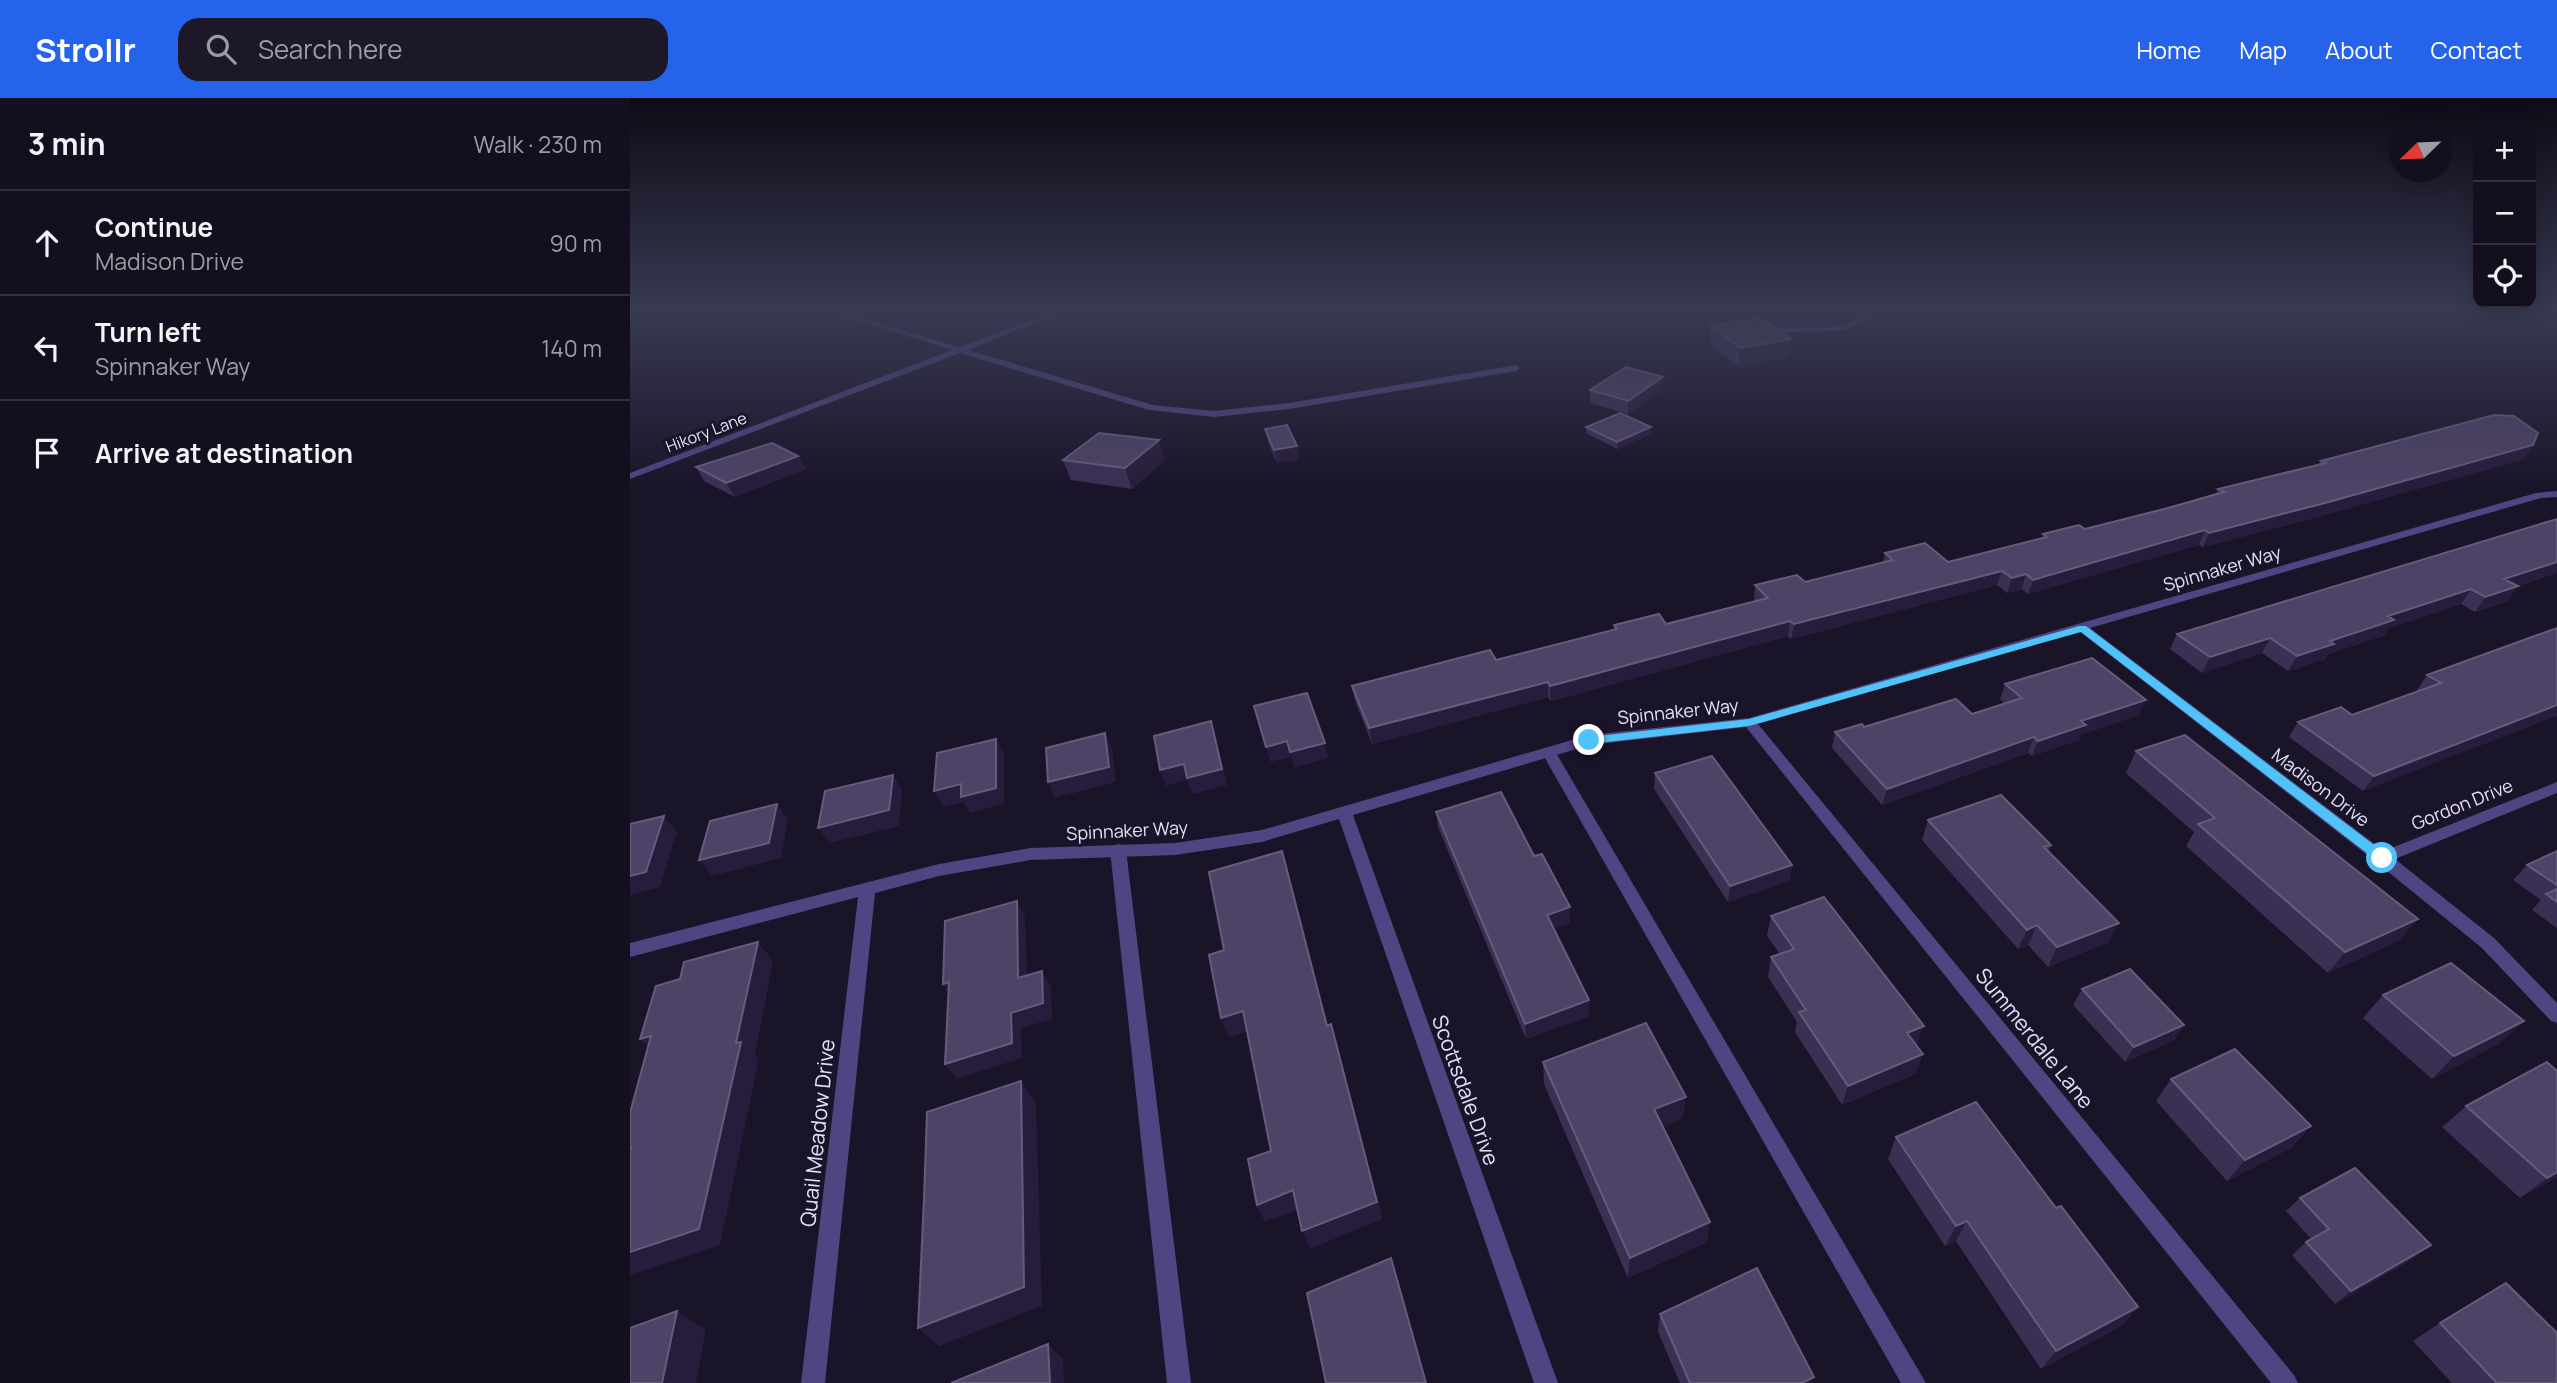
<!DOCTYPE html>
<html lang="en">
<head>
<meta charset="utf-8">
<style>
  :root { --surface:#140f1e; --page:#1d1827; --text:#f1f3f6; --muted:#9d9ca4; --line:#332f3c; --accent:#2563eb }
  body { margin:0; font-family:Manrope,sans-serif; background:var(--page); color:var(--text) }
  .controls { position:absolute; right:21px; top:21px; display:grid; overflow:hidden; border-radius:14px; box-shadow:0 4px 18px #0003 }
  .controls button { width:63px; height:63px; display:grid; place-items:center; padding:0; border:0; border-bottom:2px solid var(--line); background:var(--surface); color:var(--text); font:35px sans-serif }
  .compass { position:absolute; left:1759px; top:21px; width:63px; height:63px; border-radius:50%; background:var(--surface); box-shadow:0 4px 18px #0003; rotate:247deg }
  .stop { position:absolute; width:21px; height:21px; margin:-16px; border:5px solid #4fc3f7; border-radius:50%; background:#fff }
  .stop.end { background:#4fc3f7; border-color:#fff; box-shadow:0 2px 7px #0008 }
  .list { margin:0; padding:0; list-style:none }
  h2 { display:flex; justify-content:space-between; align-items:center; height:91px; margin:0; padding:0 28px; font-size:30px }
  h2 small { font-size:23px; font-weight:400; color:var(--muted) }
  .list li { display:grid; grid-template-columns:46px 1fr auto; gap:21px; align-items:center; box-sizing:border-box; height:105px; padding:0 28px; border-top:2px solid var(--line) }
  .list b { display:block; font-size:26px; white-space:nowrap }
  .list p { margin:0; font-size:23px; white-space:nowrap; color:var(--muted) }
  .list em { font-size:23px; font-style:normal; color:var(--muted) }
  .icon { flex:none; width:38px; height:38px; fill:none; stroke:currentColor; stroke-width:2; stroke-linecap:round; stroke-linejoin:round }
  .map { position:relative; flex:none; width:1927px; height:1285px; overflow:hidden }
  header { display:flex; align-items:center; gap:42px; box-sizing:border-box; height:98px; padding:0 35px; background:var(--accent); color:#fff }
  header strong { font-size:33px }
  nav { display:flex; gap:38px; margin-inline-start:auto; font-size:24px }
  .search { width:490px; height:63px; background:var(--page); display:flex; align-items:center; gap:18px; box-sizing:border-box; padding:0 24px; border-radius:21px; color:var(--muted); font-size:26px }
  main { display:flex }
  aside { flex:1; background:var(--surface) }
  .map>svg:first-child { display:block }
</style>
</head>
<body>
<header>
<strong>Strollr</strong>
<div class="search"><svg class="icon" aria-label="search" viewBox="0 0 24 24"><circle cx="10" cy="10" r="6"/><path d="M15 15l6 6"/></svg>Search here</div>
<nav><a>Home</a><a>Map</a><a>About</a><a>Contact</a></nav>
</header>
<main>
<aside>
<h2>3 min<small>Walk · 230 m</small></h2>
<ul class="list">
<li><svg class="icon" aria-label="ahead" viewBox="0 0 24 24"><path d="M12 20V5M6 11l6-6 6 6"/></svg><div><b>Continue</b><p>Madison Drive</p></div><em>90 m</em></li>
<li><svg class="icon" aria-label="left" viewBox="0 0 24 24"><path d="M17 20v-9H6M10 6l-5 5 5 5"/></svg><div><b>Turn left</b><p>Spinnaker Way</p></div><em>140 m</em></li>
<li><svg class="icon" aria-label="arrive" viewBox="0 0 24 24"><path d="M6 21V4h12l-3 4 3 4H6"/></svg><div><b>Arrive at destination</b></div></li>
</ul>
</aside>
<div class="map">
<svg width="1927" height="1285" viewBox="0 0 1927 1285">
  <rect width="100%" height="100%" fill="#1a1428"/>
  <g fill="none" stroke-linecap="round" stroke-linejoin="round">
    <!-- lane -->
    <path fill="#504482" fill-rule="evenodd" d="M1248 211H1257L1214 232 1133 235 1129 233 1133 231 1213 228Z
      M919 650 926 655 1296 1285H1271L912 655Z
      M488 746 494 748 496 752 561 1285H537L480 752 482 748Z"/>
    <!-- street -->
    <path fill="#504482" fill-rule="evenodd" d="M190 211H201L329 249 431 211H441L338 252 523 307 584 313 659 305 886 267 890 270 886 273 659 311 584 319 519 312 330 255 0 381V375L322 252Z
      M1927 393V399L1911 400 1460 530 1754 753 1927 684V695L1765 761 1864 840 1927 905V925L1921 923 1852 850 1746 764 1449 533 1128 626 1664 1277 1668 1285H1641L1116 629 960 647 723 717 928 1285H904L709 721 632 744 545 757 401 762 309 778 245 795 195 1285H171L228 799 0 859V845L309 766 401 750 545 745 632 732 959 637 1119 620 1906 395Z"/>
  </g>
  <!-- wall -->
  <path fill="#3c2f54" d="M1081 228 1159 259 1108 268 1080 246Z
    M1033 291 998 316 960 305V292Z
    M956 329 1021 336 987 351 956 335Z
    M635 331 669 361 647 365 638 344Z
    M168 358 176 371 105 399 74 383 66 369Z
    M1894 361 1687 419 1573 449 1569 447 1398 496 1392 491 1377 495 1367 487 1161 541 1158 538 921 603 918 599 742 646 725 603 722 588 866 562 984 532V527L1036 526 1125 503 1124 502 1125 487 1175 484 1253 464 1255 455 1318 464 1412 440 1413 436 1455 431 1538 410 1585 396 1588 391 1689 367 1691 363Z
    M433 362H535L502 391 441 382Z
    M1927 475 1887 488 1878 503 1845 514 1831 506 1759 530 1755 537 1698 556 1695 561 1658 573 1632 555 1572 575 1540 551 1547 536Z
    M1927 530 1733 693 1659 639 1668 624 1722 617 1789 593 1787 592 1797 577Z
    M1375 586 1509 617 1452 636 1449 642 1402 658 1398 655 1252 707 1202 650 1205 634 1234 629 1342 616 1375 606 1370 601Z
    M1506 653 1770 842 1698 875 1556 748 1564 734 1496 675Z
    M1025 675 1162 767 1159 783 1098 804 1024 691Z
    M806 714 904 758 940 825 924 830 959 902V918L896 941 808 729Z
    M1298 722 1421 747 1418 753 1489 825 1478 844 1418 869 1398 847 1388 851 1292 742Z
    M1927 753V830L1902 812 1911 802 1883 782 1897 767Z
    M1141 818 1286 947 1293 956 1285 976 1212 1007 1165 934 1167 924 1138 879 1141 859 1150 856 1137 838Z
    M1452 891 1554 927 1544 942 1495 964 1443 907Z
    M1753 897 1870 945 1802 981 1733 920Z
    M913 964 1053 1020 1032 1029 1077 1144 998 1180 914 986Z
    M1541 981 1681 1028 1661 1050 1597 1083 1526 1003Z
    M1836 1008 1927 1079 1890 1100 1812 1029Z
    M1266 1039 1426 1110 1508 1209 1491 1228 1411 1271 1326 1143 1315 1148 1258 1061Z
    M1670 1100 1784 1160 1705 1206 1662 1157 1676 1144 1681 1141 1656 1113Z
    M1030 1216 1181 1285H1050L1028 1234Z
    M1810 1225 1927 1285H1822L1783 1243Z"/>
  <!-- shaded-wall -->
  <path fill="#271c3b" d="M1161 241 1159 259 1108 268 1110 250Z
    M1033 279V291L998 316V303Z
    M1021 329V336L987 351V344Z
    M529 342 535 362 502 391 495 370Z
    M1903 347 1894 361 1687 419 1573 449 1579 435Z
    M667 348 669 361 647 365 644 352Z
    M168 358 176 371 105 399 96 385Z
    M1575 432 1569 447 1398 496 1403 482Z
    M1927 464V475L1864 495 1874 481Z
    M1372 473 1367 487 1161 541 1164 526Z
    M1396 476 1392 491 1377 495 1382 480Z
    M1888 488 1878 503 1845 514 1855 499Z
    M1841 491 1831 506 1759 530 1755 537 1698 556 1695 561 1658 573 1667 558 1700 543 1758 518Z
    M1160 523 1158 538 921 603 920 588Z
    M1640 540 1632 555 1572 575 1580 559Z
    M918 584V599L742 646 739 630Z
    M1516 602 1509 617 1452 636 1449 642 1402 658 1408 643 1451 623Z
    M1927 607V618L1733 693 1744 678Z
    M581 623 586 639 597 687 563 696 557 682 536 688 530 672Z
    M475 635 482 651 486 684 425 700 418 684Z
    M1404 639 1398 655 1252 707 1257 691Z
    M366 641 374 657V706L340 715 333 704 313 709 304 693Z
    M657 643 661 659 640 664 636 649Z
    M695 645 698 660 664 670 660 654Z
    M263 677 272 692 269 728 200 745 188 730Z
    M147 706 158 722 151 760 82 778 69 762Z
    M34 718 47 734 30 789 0 797V778Z
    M652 753 658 773 703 947 697 928Z
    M1162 767 1159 783 1098 804 1100 788Z
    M387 803 395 819 398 896 388 880Z
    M940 809V825L918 832 917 817Z
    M1788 821 1770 842 1698 875 1715 854Z
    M1489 825 1478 844 1418 869 1427 849Z
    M1407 827 1398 847 1388 851 1397 832Z
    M128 844 143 863 125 957 129 961 90 1147 0 1177V1154L106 945Z
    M412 873 421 889 422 921 391 930 392 960 327 981 315 966 381 915Z
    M319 884 323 902 313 886Z
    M959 902V918L896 941 895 926Z
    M613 913 620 932 599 940 591 920Z
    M1894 923 1870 945 1802 981 1824 958Z
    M701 926 753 1121 680 1151 672 1133Z
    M1554 927 1544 942 1495 964 1504 949Z
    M1294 928 1286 948 1277 935Z
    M21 938 30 959 10 941Z
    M1293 956 1285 976 1212 1007 1218 988Z
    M391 983 406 1005 412 1208 309 1248 288 1230Z
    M1056 999 1053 1020 1022 1033 1024 1011Z
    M1681 1028 1661 1050 1597 1083 1615 1062Z
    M1927 1074V1079L1890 1100 1917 1080Z
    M663 1092 671 1110 635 1124 627 1107Z
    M1337 1123 1326 1143 1315 1148 1326 1128Z
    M1080 1124 1077 1144 998 1180 1000 1160Z
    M1801 1147 1784 1160 1705 1206 1721 1193Z
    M761 1160 767 1180 797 1285H796Z
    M1508 1209 1491 1228 1411 1271 1426 1253Z
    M47 1213 76 1232 66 1285H32Z
    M418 1246 433 1261 434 1285H420Z
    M1184 1279 1181 1285H1172Z"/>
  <!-- building -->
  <path fill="#4e4266" stroke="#665b7d" stroke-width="2" d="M1131 220 1161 241 1110 250 1081 228Z
    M996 269 1033 279 998 303 960 292Z
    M990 315 1021 329 987 344 956 329Z
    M1864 317 1884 318 1908 335 1903 347 1695 405 1579 435 1575 432 1403 482 1396 476 1382 480 1372 473 1164 526 1160 523 920 588 918 584 739 630 722 588 860 552 866 562 987 531 984 527 1029 516 1036 526 1138 500 1125 487 1167 477 1175 484 1263 462 1255 455 1295 445 1318 464 1417 439 1413 436 1449 427 1455 431 1538 410 1594 394 1588 391 1696 365 1691 363Z
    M657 327 667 348 644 352 635 331Z
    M469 335 529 342 495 370 433 362Z
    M142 345 168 358 96 385 66 369Z
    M1927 421V464L1874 481 1888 488 1855 499 1841 491 1758 518 1764 522 1700 543 1704 546 1667 558 1640 540 1580 559 1547 536Z
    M1927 530V607L1744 678 1668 624 1711 609 1722 617 1811 585 1797 577Z
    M1462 560 1516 602 1451 623 1456 627 1408 643 1404 639 1257 691 1205 634 1232 626 1234 629 1326 601 1342 616 1392 600 1375 586Z
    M677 595 695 645 660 654 657 643 636 649 624 608Z
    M581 623 592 671 557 680 554 666 530 672 524 638Z
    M475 635 479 669 418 684 416 650Z
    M1555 637 1788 821 1715 854 1568 726 1585 720 1506 653Z
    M366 641V690L331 699V686L304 693 307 655Z
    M1082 658 1162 767 1100 788 1025 675Z
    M263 677 259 712 188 730 195 693Z
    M871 694 904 758 912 756 940 809 917 817 959 902 895 926 806 714Z
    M1371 697 1421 747 1414 749 1489 825 1427 849 1407 827 1397 832 1298 722Z
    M147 706 139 745 69 762 80 723Z
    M34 718 16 774 0 778V726Z
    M652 753 697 928 701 926 747 1104 672 1133 663 1092 627 1107 618 1061 641 1053 613 913 591 920 579 857 594 852 579 774Z
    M1927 753V787L1897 767Z
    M1927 791V804L1916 796Z
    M1194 799 1294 928 1277 935 1293 956 1218 988 1169 914 1176 912 1141 859 1164 851 1141 818Z
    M387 803 388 880 412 873 413 905 381 915 382 945 315 966 319 884 313 886 315 823Z
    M128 844 106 945 111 944 69 1131 0 1154V1054L1 1050 0 1051V1015L21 938 10 941 26 888 50 881 54 864Z
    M1821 865 1894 923 1824 958 1753 897Z
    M1500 871 1554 927 1504 949 1452 891Z
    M1016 925 1056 999 1024 1011 1080 1124 1000 1160 913 964Z
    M1605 951 1681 1028 1615 1062 1541 981Z
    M1917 964 1927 973V1074L1917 1080 1836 1008Z
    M391 983 394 1189 288 1230 294 1101 297 1014Z
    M1346 1004 1426 1110 1431 1108 1508 1209 1426 1253 1337 1123 1326 1128 1266 1039Z
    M1725 1070 1801 1147 1721 1193 1676 1144 1699 1131 1670 1100Z
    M761 1160 796 1285H696L677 1195Z
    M1127 1170 1184 1279 1172 1285H1060L1030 1216Z
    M1876 1185 1927 1235V1285H1867L1810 1225Z
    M47 1213 32 1285H0V1230Z
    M418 1246 420 1285H321Z"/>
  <!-- sky -->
  <linearGradient id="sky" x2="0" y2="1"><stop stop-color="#0e0b16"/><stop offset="0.54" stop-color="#383a53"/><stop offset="1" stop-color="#383a53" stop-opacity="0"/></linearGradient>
  <rect width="1927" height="391" fill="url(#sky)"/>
  <!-- route -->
  <path fill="#4fc3f7" d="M1449 528H1456L1756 756V763H1747L1451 534 1119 628 959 646 953 642 959 639 1119 621Z"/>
  <g text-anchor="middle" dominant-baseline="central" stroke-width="6" stroke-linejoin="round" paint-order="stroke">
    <!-- far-street labels -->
    <g font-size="16" fill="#e6dffb" stroke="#1a1428">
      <text transform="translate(76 334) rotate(-21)">Hikory Lane</text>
    </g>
    <!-- street labels -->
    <g font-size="18" fill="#e6dffb" stroke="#1a1428">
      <text transform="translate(1592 470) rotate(-16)">Spinnaker Way</text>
      <text transform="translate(1048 613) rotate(-6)">Spinnaker Way</text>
      <text transform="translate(1691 689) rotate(37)">Madison Drive</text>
      <text transform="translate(1832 706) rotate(-22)">Gordon Drive</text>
      <text transform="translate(497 732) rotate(-3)">Spinnaker Way</text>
    </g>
    <!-- near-street labels -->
    <g font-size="21" fill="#e6dffb" stroke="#1a1428">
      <text transform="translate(1405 940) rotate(51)">Summerdale Lane</text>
      <text transform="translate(836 992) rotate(70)">Scottsdale Drive</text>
      <text transform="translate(187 1035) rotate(-84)">Quail Meadow Drive</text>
    </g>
  </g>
</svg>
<div class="controls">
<button>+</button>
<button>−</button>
<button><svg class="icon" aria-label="locate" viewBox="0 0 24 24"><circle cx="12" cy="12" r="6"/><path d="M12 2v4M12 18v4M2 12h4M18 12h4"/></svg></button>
</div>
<svg class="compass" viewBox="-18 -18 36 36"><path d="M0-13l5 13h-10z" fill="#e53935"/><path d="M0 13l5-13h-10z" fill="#9d9ca4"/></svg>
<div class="stop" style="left:1752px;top:760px"></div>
<div class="stop end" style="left:959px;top:642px"></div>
</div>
</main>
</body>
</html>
